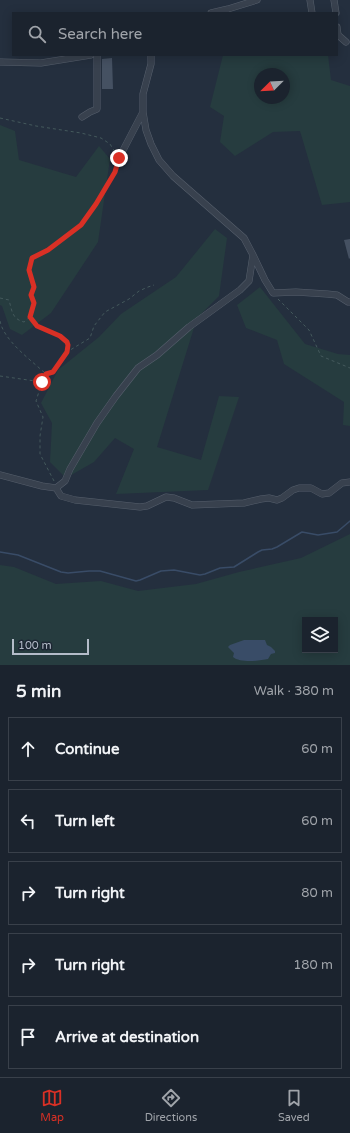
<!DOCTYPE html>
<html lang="en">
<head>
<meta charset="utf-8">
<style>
  :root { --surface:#1b232e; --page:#242b36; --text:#f1f3f6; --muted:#a0a4aa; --line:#39404a; --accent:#d93025 }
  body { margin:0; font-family:"Varela Round",sans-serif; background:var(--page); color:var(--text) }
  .controls { position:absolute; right:12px; bottom:12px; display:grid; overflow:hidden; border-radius:0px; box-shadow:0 2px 10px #0003 }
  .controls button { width:36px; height:36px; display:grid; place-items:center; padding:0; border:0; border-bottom:1px solid var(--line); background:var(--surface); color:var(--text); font:20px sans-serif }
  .compass { position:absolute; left:254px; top:68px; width:36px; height:36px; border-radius:50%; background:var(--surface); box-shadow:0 2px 10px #0003; rotate:246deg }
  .scale { position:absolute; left:12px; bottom:10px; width:77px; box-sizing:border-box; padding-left:4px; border:2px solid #b4bcc9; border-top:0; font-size:11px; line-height:14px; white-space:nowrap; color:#b4bcc9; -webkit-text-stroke:3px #1d2633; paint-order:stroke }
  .stop { position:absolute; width:12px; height:12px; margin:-9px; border:3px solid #d93025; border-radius:50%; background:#fff }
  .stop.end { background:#d93025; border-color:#fff; box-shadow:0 1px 4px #0008 }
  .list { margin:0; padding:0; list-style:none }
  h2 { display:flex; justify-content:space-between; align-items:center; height:52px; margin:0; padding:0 16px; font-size:17px }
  h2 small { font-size:13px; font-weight:400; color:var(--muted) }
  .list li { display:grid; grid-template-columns:26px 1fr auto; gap:12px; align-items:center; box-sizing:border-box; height:64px; margin:0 8px 8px; padding:0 8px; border:1px solid var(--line); border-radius:0px }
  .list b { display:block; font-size:15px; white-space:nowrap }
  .list em { font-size:13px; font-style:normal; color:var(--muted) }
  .icon { flex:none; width:22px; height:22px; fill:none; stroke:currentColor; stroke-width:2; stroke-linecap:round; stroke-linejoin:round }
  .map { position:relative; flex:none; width:350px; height:665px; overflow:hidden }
  .search { position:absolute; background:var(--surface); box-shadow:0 2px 10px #0003; left:12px; right:12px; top:12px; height:44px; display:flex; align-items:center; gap:10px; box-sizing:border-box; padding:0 14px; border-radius:0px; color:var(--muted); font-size:15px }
  .sheet { height:412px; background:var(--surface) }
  nav { display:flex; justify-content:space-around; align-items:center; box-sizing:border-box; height:56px; border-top:1px solid var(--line); background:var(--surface); font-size:11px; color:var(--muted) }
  nav a { display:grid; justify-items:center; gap:2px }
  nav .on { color:var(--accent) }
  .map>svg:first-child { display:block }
</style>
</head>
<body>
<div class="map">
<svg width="350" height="665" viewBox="0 0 350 665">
  <rect width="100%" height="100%" fill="#242f3e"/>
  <!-- green -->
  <path fill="#263c3f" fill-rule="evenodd" d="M223 55H328L331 80 350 86V202L322 205 300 131 273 132 235 156 220 142 224 116 210 107ZM260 74H284V98H260Z
    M0 125 15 131 19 160 76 177 99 146 110 159 98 242 51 313 22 335 10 329 2 306 0 305Z
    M215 229 227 238 219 296 197 318 157 447 201 460 219 396 239 397 208 490 116 494 134 449 115 438 94 462 66 478 50 462 52 423 41 403 58 370 99 337 121 314 176 277Z
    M260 287 305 344 338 354 350 355V426L343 425 344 402 284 364 277 340 246 328 237 305Z
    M350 534V665H0V565L14 567 56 584 101 581 138 591 196 584 239 572 301 558ZM305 620H335V650H305Z"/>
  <!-- water -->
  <path fill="#394c67" d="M244 640H265L267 645 271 647 275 651V653L271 654 268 659C259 661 240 663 233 657L234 653 228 647 230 645Z"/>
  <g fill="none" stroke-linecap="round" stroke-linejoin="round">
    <!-- stream -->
    <path stroke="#394c67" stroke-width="1.5" d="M0 552 18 555 61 572 68 573 89 571H100L136 581 140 580 161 571 174 570 200 575 205 574 220 568 234 567 258 552 262 550 272 549 277 547 302 532 318 535 337 532 350 521"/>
  </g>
  <!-- building -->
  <path fill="#455162" d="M112 58 113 89H102V59Z
    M350 239V258L349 259 344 240Z"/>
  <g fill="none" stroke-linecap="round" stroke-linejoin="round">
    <defs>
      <path id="minor" d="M310 0 312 13
        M334 0 336 13
        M211 13 228 9 257 0
        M337 27 338 35 346 42
        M0 62 41 63 91 55
        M82 117 90 112 97 109V55
        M119 158 143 112
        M253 255 265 280 273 293 296 292 327 294 337 295 348 302H350
        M0 475 42 486 56 488 61 496 75 500 140 507 147 506 166 497 174 498 192 505 244 503 261 499 269 498 277 500 282 498 293 490 299 488H311L322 494 329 493 342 483 350 482
        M56 488 65 481 70 469 97 423 116 396 138 368 157 355 189 327 240 290 249 281 253 255 244 238 173 176 159 160 151 144 146 130 143 112V94L151 64V55"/>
    </defs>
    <!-- minor casing -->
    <use href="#minor" stroke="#565f6c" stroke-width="7"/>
    <!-- path -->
    <path stroke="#44595c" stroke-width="1" stroke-dasharray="3 3" stroke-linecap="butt" d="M0 118 36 126 81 133 101 138 110 144 115 152
      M0 298 9 300C12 311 12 319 24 322 34 315 35 306 31 295L34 287 29 270 32 258 48 250 81 225 96 204 115 172 117 163
      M278 299 309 330 321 356 350 368
      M31 318 37 326 60 336 67 342 68 345 67 352
      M0 321C4 341 31 360 46 374
      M0 376 42 382
      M54 481 40 454V436L43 417 36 401 42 382 47 374 53 372 67 352 90 338 94 326 105 312 129 299 139 291 148 287 154 285"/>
    <!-- minor -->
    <use href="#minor" stroke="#38414e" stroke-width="6"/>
  </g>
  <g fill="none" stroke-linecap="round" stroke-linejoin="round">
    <!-- route -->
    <path stroke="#d93025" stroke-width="5" d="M42 382 46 374 53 372 67 352 68 345 67 342 60 336 37 326 30 317 34 303 31 295 34 287 29 270 32 258 48 250 81 225 96 204 115 172 119 158"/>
  </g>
</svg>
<div class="controls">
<button><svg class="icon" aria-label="layers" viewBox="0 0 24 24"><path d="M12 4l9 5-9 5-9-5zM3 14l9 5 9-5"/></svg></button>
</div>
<svg class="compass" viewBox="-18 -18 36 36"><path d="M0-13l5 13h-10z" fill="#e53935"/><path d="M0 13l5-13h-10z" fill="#a0a4aa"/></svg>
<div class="scale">100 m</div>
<div class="stop" style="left:42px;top:382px"></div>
<div class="stop end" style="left:119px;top:158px"></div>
<div class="search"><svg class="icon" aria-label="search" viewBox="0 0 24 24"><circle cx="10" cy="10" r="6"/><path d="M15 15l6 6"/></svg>Search here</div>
</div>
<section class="sheet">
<h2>5 min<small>Walk · 380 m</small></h2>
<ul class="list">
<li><svg class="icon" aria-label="ahead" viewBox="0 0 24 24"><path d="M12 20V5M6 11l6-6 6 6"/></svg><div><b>Continue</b></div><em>60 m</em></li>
<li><svg class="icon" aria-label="left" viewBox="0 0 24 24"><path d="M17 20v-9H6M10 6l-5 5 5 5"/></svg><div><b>Turn left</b></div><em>60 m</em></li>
<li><svg class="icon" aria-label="right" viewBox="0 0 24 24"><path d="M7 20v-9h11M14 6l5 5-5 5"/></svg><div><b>Turn right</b></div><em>80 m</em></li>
<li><svg class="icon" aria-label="right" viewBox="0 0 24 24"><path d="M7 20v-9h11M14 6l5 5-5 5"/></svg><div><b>Turn right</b></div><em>180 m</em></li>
<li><svg class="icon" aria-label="arrive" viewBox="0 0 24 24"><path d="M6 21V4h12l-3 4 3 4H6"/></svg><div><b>Arrive at destination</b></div></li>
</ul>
</section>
<nav>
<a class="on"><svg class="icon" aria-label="map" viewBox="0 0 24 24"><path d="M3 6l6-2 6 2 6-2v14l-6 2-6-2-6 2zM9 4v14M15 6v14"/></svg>Map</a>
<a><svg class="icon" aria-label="directions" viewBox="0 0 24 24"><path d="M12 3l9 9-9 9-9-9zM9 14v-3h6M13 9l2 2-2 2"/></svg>Directions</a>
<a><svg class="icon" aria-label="saved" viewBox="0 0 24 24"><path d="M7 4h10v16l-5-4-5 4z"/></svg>Saved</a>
</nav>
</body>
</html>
